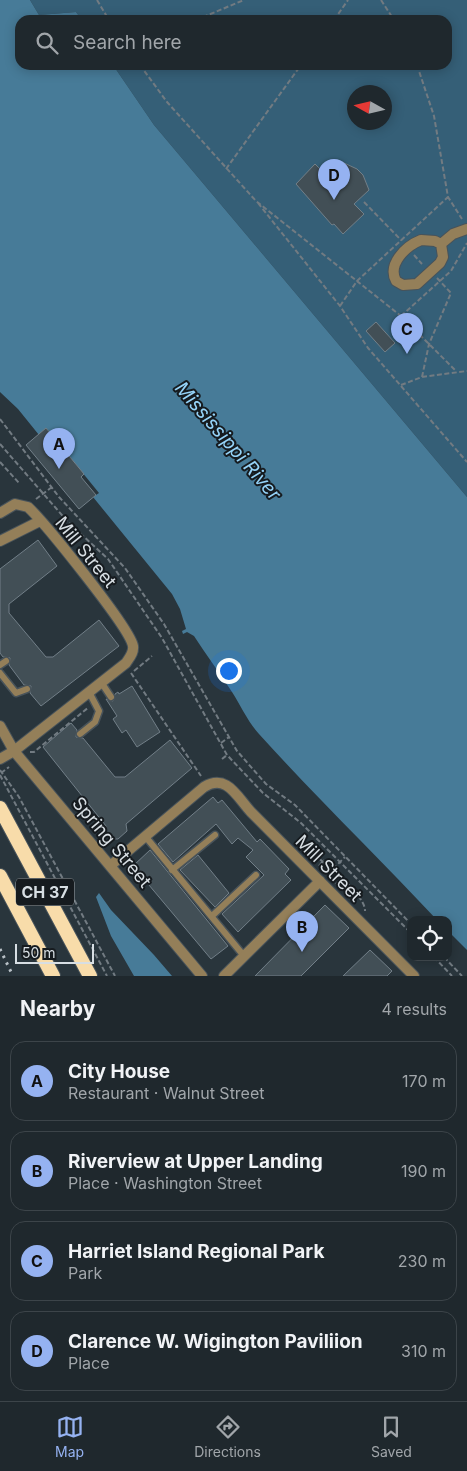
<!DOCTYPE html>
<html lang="en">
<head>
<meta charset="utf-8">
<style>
  :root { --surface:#1f282d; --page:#273035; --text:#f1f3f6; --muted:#a1a6aa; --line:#3c4449; --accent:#95b2f1 }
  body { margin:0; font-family:Inter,sans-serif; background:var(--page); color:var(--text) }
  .controls { position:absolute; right:15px; bottom:15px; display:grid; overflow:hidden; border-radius:10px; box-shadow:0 2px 12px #0003 }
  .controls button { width:45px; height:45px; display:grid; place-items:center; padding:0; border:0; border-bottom:1px solid var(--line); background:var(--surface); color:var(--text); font:25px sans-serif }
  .compass { position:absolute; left:347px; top:85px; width:45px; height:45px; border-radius:50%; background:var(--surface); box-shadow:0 2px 12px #0003; rotate:278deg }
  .scale { position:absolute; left:15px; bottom:12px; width:79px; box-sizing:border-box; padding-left:5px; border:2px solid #d7dee3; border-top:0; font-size:14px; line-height:18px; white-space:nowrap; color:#d7dee3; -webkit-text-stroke:4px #161b1f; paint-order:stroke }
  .you { position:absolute; left:228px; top:670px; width:18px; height:18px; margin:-12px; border:4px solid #fff; border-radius:50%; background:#1a73e8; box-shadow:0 0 0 8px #1a73e833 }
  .badge { display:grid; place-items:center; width:32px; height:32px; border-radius:50%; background:var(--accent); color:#111; font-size:16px; font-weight:700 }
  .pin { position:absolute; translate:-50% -41px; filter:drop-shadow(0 1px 2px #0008) }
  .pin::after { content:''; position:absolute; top:26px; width:18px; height:15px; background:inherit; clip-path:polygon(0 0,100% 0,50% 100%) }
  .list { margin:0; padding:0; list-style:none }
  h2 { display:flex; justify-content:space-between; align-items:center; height:65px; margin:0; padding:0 20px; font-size:21px }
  h2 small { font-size:16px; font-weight:400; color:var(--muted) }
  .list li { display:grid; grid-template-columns:32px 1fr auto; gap:15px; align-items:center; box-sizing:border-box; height:80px; margin:0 10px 10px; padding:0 10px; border:1px solid var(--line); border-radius:15px }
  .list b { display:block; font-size:19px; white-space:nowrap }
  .list p { margin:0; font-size:16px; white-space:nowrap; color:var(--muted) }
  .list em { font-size:16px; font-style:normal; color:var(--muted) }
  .icon { flex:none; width:28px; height:28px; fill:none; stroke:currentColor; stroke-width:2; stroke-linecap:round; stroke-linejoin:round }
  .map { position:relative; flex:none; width:467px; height:976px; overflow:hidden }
  .search { position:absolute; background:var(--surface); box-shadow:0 2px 12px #0003; left:15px; right:15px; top:15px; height:55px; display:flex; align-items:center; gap:12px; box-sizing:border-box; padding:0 18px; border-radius:15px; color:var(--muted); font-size:19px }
  .sheet { height:425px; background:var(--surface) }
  nav { display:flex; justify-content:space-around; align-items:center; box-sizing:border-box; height:70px; border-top:1px solid var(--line); background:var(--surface); font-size:14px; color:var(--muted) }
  nav a { display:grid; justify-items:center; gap:2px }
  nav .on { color:var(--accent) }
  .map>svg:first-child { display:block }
</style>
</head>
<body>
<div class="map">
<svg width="467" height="976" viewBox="0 0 467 976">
  <rect width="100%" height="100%" fill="#29353c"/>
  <!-- green -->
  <path fill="#355f77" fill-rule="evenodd" d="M30 0H467V497L154 125 113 65H447V20H82L76 12 39 15ZM354 92H384V122H354Z"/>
  <!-- water -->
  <path fill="#477b98" d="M0 0H30L39 15 76 12 82 20H20V65H113L154 125 467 497V950L448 931V920H437C378 857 315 796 259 734 248 722 241 706 232 692 220 673 206 655 194 636L187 632 183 634 182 631 186 629 180 609 172 594 93 497 99 493 47 429 39 435 18 409 0 392Z
    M99 893 111 910 154 955 172 976H134L111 936 96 897Z"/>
  <!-- building -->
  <path fill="#424f56" stroke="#727f88" d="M342 162 357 169 363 175 369 190 354 204 364 214 343 234 334 224 332 225 296 184 315 164 327 176Z
    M376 322 395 343 385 352 366 331Z
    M46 428 84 474 81 477 96 495 79 509 26 445Z
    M38 540 57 566 9 604V613L46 657H53L99 620 119 646 41 706 30 693 31 686 24 685 9 665 10 658 3 657 0 653V569Z
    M132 686 160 732 137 747 126 730 122 733 113 719 117 716 106 699 113 701 115 694 118 692 119 694Z
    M71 723 77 730 76 737 83 738 115 777H125L170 740 192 768 126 824 127 831 118 839H112L105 831 106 826 43 747Z
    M213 797 218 803 222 800 257 842 260 839 289 869 285 874 291 880 238 932 222 914 264 875 246 857 253 850 238 838 232 844 216 824 173 862 158 844Z
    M150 850 228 946 211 959 133 866Z
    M198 855 229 893 215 907 180 870Z
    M325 905 349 928 301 976H255Z
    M370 950 392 971 387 976H343Z"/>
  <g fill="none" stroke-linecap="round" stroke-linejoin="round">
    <defs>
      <path id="service" d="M0 665 6 661
        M0 673 16 693 27 689
        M101 682 111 697
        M80 734 95 722 99 711 89 692
        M145 836 244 956
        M172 870 215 835
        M212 916 256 875"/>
      <path id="minor" d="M421 240 435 241 441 244 443 257 440 263 417 284 403 285 396 281C387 264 406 246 421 240Z
        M441 244 453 234 467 229
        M0 513 15 504 28 507C45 523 130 628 133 646 134 653 129 658 126 663L14 751 0 759
        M0 541 40 521
        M0 726 14 751 202 976
        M110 866 204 787C227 773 237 797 251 812L414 976
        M224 976 320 881"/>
      <path id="trunk" d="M0 808 90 976
        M0 876 53 976"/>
    </defs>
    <!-- service casing -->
    <use href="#service" stroke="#48535a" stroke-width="9"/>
    <!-- minor casing -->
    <use href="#minor" stroke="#48535a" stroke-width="12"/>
    <!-- trunk casing -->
    <use href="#trunk" stroke="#48535a" stroke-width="16"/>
    <!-- path -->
    <path stroke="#727b82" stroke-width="2" stroke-dasharray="5 2.5" stroke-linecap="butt" d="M97 0 109 20
      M381 0 394 20
      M196 20 244 0
      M334 20 348 0
      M140 65 167 102 256 201 401 316 456 371
      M417 65 434 116 448 197 462 219
      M226 169 301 65
      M364 202 401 240
      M258 203 340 306 368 348 467 462
      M414 255 422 264
      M340 306 357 281 448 197
      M401 316 451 271 467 243
      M422 377 429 344 451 293 437 278
      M401 385 422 377 467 371
      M0 419 59 497 125 568 164 624 237 751 266 784 295 805 411 924
      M0 444 68 522 108 559 162 638 227 755 263 793 301 823 411 933
      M0 462 19 483
      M36 499 52 487
      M134 671 152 656
      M131 673 201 776
      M221 743 229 737
      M30 752H34L89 707
      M222 759 227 755
      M0 770 19 797 115 976
      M1 773 9 767
      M0 775 107 976
      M296 842C312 852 366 893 365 911
      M319 866 324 860
      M333 869 345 857
      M336 884 342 878
      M434 957 452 976
      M444 957 462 976"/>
    <!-- service -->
    <use href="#service" stroke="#947f59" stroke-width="6"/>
    <!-- minor -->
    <use href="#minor" stroke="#947f59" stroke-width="10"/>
    <!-- trunk -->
    <use href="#trunk" stroke="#f8dcaa" stroke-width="14"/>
    <!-- rail -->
    <path stroke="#b9c1c7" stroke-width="3" stroke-dasharray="2.5 5" stroke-linecap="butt" d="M0 949 13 976"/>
  </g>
  <g text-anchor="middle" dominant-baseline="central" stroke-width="4" stroke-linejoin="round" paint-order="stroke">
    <!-- shield labels -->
    <rect fill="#161b1f" stroke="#9da4a8" stroke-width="1" x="16" y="878.5" width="58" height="27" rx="4"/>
    <g font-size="16" font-weight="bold" fill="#d7dee3">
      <text x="45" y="892">CH 37</text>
    </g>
    <!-- street labels -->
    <g font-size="18" fill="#d7dee3" stroke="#161b1f">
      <text transform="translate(86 552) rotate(51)">Mill Street</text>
      <text transform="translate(112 842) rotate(50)">Spring Street</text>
      <text transform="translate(329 868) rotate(45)">Mill Street</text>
    </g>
    <!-- water labels -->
    <g font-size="19" font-style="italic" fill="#95d3f8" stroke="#161b1f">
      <text transform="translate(228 441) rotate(49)">Mississippi River</text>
    </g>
  </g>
</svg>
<div class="controls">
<button><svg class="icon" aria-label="locate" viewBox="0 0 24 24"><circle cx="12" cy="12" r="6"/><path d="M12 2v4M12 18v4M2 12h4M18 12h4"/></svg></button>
</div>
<svg class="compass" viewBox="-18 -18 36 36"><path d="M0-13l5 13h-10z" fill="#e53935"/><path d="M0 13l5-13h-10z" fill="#a1a6aa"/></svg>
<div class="scale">50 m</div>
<div class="you"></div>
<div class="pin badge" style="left:59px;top:469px">A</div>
<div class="pin badge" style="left:302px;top:952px">B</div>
<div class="pin badge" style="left:407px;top:354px">C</div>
<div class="pin badge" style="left:334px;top:200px">D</div>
<div class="search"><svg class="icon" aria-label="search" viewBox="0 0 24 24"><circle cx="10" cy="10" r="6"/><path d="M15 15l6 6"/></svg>Search here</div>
</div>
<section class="sheet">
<h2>Nearby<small>4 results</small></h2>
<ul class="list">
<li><span class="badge">A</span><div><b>City House</b><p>Restaurant · Walnut Street</p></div><em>170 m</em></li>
<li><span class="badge">B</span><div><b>Riverview at Upper Landing</b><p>Place · Washington Street</p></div><em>190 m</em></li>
<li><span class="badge">C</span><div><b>Harriet Island Regional Park</b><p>Park</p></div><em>230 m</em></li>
<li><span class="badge">D</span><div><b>Clarence W. Wigington Paviliion</b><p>Place</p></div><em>310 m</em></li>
</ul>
</section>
<nav>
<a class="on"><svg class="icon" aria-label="map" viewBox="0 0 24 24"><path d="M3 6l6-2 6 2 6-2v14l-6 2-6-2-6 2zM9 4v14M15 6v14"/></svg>Map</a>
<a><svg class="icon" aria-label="directions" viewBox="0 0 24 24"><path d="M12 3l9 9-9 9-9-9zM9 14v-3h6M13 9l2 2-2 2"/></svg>Directions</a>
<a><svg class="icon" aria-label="saved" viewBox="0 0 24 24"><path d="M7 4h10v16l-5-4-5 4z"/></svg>Saved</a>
</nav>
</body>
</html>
